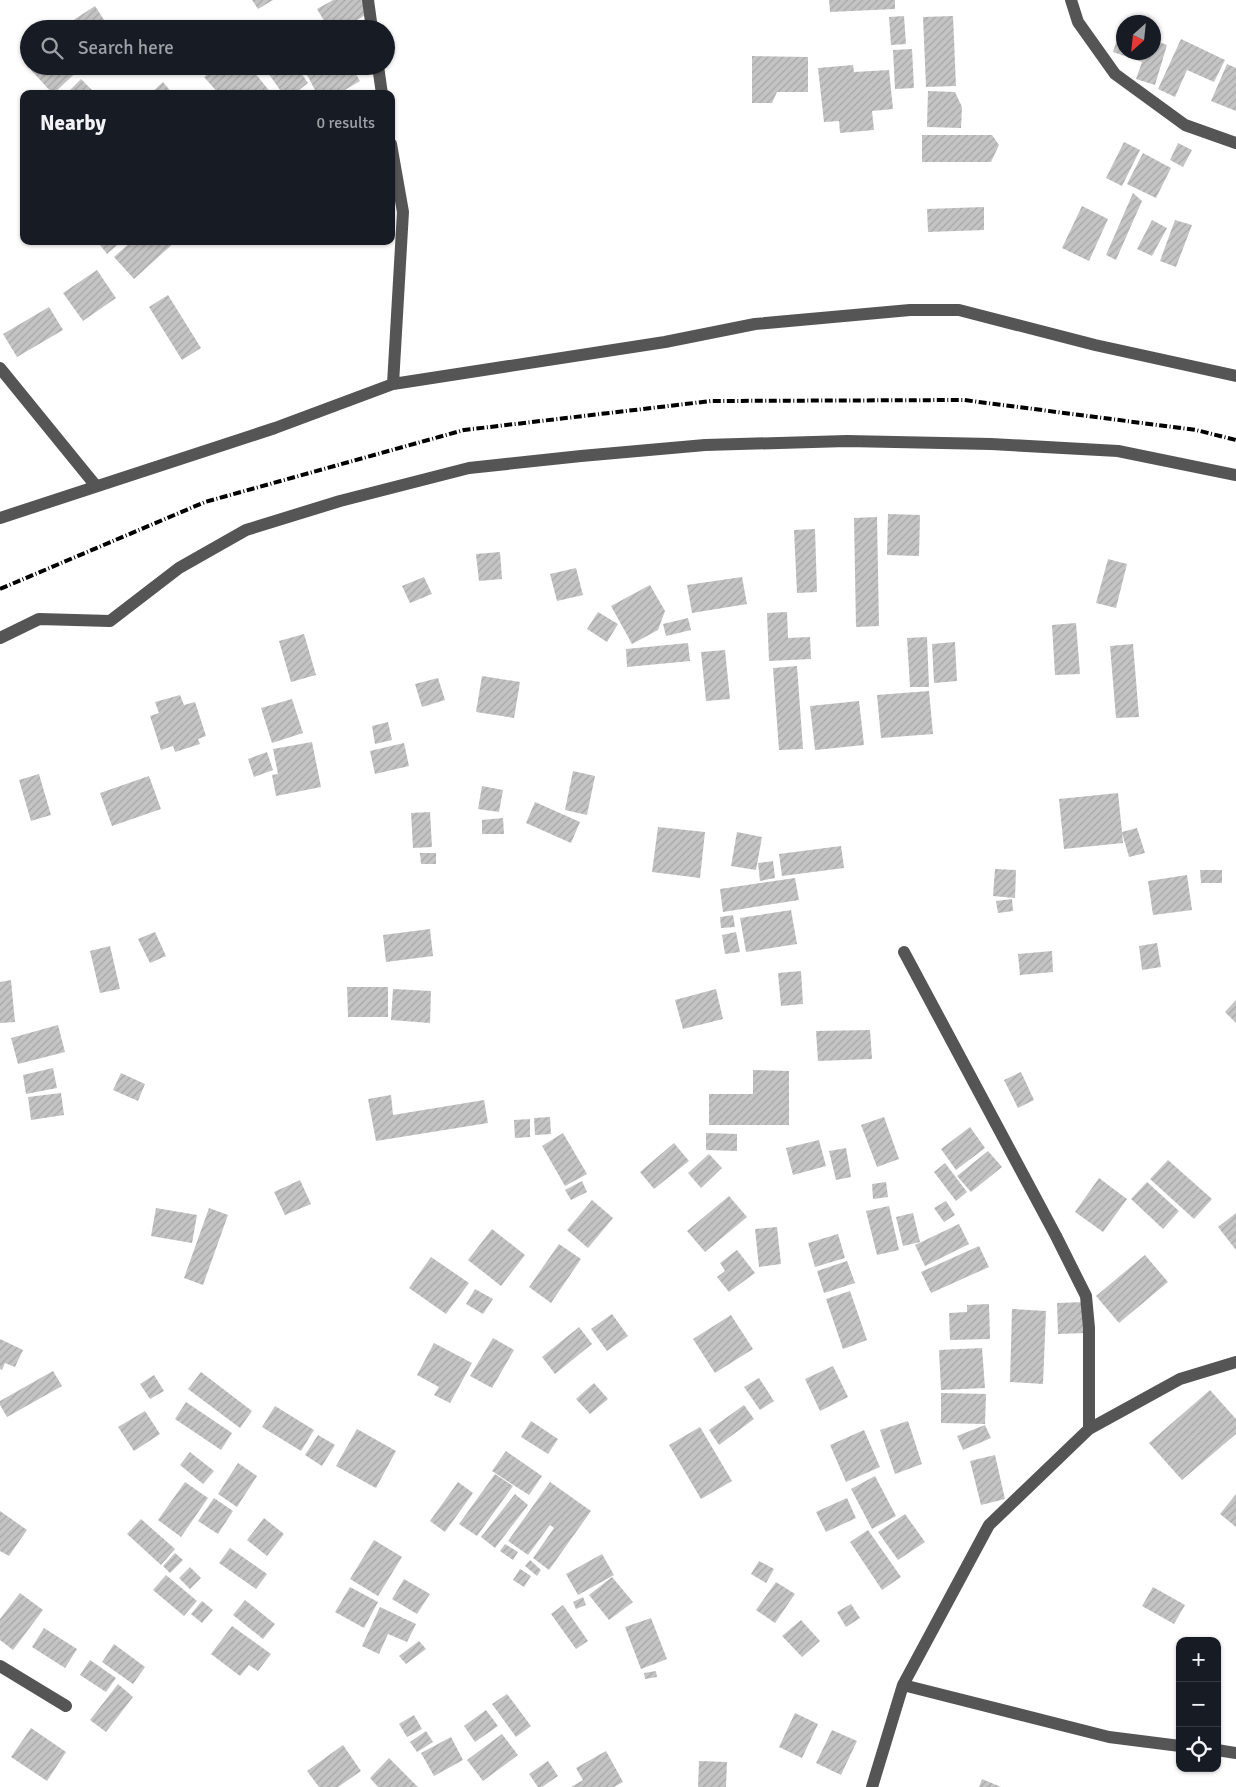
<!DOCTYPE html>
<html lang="en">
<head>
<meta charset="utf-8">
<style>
  :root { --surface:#171b24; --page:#242831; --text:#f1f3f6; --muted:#9ea1a6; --line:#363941 }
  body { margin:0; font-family:Signika,sans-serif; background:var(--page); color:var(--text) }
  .controls { position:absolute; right:15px; bottom:15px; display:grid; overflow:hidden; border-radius:10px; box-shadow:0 1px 4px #0004 }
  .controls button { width:45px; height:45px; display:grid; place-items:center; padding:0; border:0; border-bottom:1px solid var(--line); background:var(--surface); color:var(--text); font:25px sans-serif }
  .compass { position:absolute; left:1116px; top:15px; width:45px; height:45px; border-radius:50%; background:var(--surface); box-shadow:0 1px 4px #0004; rotate:207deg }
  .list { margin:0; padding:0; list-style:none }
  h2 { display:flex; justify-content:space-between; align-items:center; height:65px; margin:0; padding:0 20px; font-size:21px }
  h2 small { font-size:16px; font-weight:400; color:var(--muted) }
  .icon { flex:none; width:28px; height:28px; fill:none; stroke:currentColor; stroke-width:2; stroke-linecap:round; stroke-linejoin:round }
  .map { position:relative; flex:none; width:1236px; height:1787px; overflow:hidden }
  .search { position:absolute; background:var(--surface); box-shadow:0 1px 4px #0004; left:20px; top:20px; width:375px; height:55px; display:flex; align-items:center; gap:12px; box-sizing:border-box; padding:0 18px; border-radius:28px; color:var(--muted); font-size:19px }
  .panel { position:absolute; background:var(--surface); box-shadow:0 1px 4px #0004; left:20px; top:90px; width:375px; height:155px; border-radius:10px }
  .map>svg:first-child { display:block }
</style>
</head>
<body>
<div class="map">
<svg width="1236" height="1787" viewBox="0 0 1236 1787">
  <defs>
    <pattern id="building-hatch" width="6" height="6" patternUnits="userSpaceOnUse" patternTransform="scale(1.25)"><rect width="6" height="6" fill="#c4c4c4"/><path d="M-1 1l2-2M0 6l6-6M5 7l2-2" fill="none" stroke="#a7a7a7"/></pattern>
  </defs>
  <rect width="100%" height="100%" fill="#fff"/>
  <!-- building -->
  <path fill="url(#building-hatch)" d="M252 0H273L258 9Z
    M333 0H365L372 11 342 29H329L317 9Z
    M829 0H895V9L830 12Z
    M95 6 110 29H77L72 21Z
    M904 16 906 44 891 45 889 17Z
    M953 16 956 86 926 87 923 17Z
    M321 20 326 29H308Z
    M1120 30 1124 31V52H1154V40L1167 45 1155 85 1136 79 1142 62 1113 52Z
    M1181 39 1225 60 1214 82 1187 70 1175 97 1158 89Z
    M912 49 914 88 895 89 893 50Z
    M752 56 808 57V92H777L772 103H752Z
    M1227 64 1236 68V111L1211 101Z
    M853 65 854 72 889 70 893 109 872 111 874 130 840 133 839 121 824 122 818 68Z
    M35 66H83L53 94 31 70Z
    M217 66H249L272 94H219L204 77Z
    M263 66H296L308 83 294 94H283Z
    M304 66H351L360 81 338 94H317L303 67Z
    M81 79 96 94H66Z
    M163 82 173 94H150Z
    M928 91 955 92 962 107 961 128 927 127Z
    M922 135H992L999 145 991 162H922Z
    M1124 142 1140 150 1122 186 1106 178Z
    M1178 143 1192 150 1183 167 1170 160Z
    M1143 153 1171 168 1156 198 1127 184Z
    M1133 193 1142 201 1116 260 1106 255Z
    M1082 206 1108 219 1089 261 1062 248Z
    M984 207V230L928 232 927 209Z
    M1152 220 1167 228 1152 256 1137 249Z
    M1175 220 1192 225 1176 267 1160 261Z
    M97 241H122L107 254Z
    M132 241H176L134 279 114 257Z
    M97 270 116 298 83 321 63 293Z
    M168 295 201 348 182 360 149 307Z
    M49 307 63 330 17 357 3 334Z
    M888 514 920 515 919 556 887 555Z
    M877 517 879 626 856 627 854 518Z
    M815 529 817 592 797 593 794 530Z
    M500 552 502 579 479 581 476 554Z
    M1108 559 1127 564 1116 608 1096 603Z
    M576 568 583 595 557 601 550 574Z
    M424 577 432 594 410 603 402 586Z
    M742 577 747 604 692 613 687 585Z
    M650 585 665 611 658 630 632 644 611 606Z
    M598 612 618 624 607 642 587 629Z
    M787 612 788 638 810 637 811 659 769 661 767 613Z
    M688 618 691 630 666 636 663 624Z
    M1076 623 1080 674 1055 675 1052 625Z
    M304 634 316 675 291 682 279 641Z
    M927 637 929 687H910L907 638Z
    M955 642 957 681 934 683 932 644Z
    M688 643 690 661 627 667 626 649Z
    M1133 644 1139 717 1116 718 1110 646Z
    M725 650 730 699 706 701 701 652Z
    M797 666 803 749 779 750 773 668Z
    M482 676 520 682 514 718 476 712Z
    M438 678 445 700 422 707 415 684Z
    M929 691 933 734 881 738 877 695Z
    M180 695 184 705 195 702 206 736 198 739 200 744 175 752 173 746 161 750 150 716 159 713 155 702Z
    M292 699 303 733 272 743 261 708Z
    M859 701 864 745 815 750 810 706Z
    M388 722 392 740 375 744 372 726Z
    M312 742 321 787 276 796 272 775 278 774 273 749Z
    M404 743 409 766 375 774 370 751Z
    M267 752 273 770 254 777 248 759Z
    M573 771 595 776 587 815 565 810Z
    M39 774 51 815 31 821 19 780Z
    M149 776 161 809 112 826 100 793Z
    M482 786 503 790 499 812 478 809Z
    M1118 793 1122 832 1137 828 1145 853 1129 857 1122 833 1123 843 1064 849 1059 799Z
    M535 802 580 822 571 843 526 823Z
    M430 812 432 847 413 848 411 813Z
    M503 818 504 834H482V820Z
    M658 827 705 832 700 878 652 872Z
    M737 832 762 837 756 870 731 866Z
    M841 846 844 868 782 876 779 854Z
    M420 853H436V864H421Z
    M773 861 775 878 760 881 758 863Z
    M995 869 1016 870 1015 898 993 896Z
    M1200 870H1222V883H1201Z
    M1187 875 1192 910 1153 915 1148 881Z
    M795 878 799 900 723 912 720 889Z
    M1012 899 1013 911 998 913 996 901Z
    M791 910 797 944 746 952 740 918Z
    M733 915 735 927 721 928 720 917Z
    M430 929 433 956 386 962 383 935Z
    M155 932 166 956 150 963 138 939Z
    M736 932 740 952 725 954 722 935Z
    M1157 943 1161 967 1142 970 1139 946Z
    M110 946 120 989 100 993 90 951Z
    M1052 951 1053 972 1020 975 1018 954Z
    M801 971 803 1004 781 1006 778 973Z
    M11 980 15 1022 0 1023V982Z
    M347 987H388V1017H348Z
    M393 989 431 991 430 1023 391 1020Z
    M716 989 723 1019 683 1029 675 1000Z
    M1236 1000V1023L1225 1012Z
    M58 1025 65 1052 18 1064 11 1038Z
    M870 1030 872 1059 818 1061 816 1031Z
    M53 1068 57 1088 26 1094 23 1075Z
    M753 1070 789 1071V1125H709V1094H753Z
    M1021 1072 1034 1100 1018 1108 1004 1080Z
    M121 1073 145 1084 138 1101 113 1090Z
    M61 1093 64 1115 31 1120 28 1097Z
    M391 1095 393 1115 484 1100 488 1123 376 1141 368 1099Z
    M550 1117 551 1134 535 1135 534 1118Z
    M884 1117 899 1159 877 1167 861 1125Z
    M530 1119V1137L515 1138 514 1120Z
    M970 1127 985 1148 956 1170 941 1149Z
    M563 1133 587 1174 565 1186 542 1146Z
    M706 1133 737 1134V1151L706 1150Z
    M819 1140 826 1166 793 1175 786 1148Z
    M674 1143 689 1161 654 1189 640 1172Z
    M846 1148 851 1177 836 1180 829 1151Z
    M988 1151 1002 1167 971 1192 957 1176Z
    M709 1154 722 1168 701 1188 688 1173Z
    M1168 1160 1212 1199 1194 1219 1150 1179Z
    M945 1163 967 1192 956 1201 934 1172Z
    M1099 1178 1127 1199 1103 1232 1075 1212Z
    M300 1180 311 1204 285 1215 274 1192Z
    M582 1181 587 1192 571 1200 565 1190Z
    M886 1182 888 1197 873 1199 872 1184Z
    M1147 1182 1179 1211 1163 1229 1131 1199Z
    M729 1196 747 1217 705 1252 687 1231Z
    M592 1200 613 1218 588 1248 567 1230Z
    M946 1201 955 1215 944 1222 934 1208Z
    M889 1206 899 1250 877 1255 866 1211Z
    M156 1208 197 1215 192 1243 151 1236Z
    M209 1208 228 1215 203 1285 184 1278Z
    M913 1213 920 1242 903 1246 896 1217Z
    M1236 1213V1250L1218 1227Z
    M959 1224 969 1244 925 1266 915 1245Z
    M777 1227 781 1264 759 1267 755 1229Z
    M492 1229 525 1255 501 1286 468 1260Z
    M838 1234 845 1258 815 1267 808 1243Z
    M559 1244 581 1259 551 1303 529 1287Z
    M979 1246 989 1267 931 1293 921 1272Z
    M737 1250 755 1273 729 1292 717 1277 725 1271 720 1263Z
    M1145 1255 1168 1282 1119 1323 1096 1296Z
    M431 1257 469 1283 446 1314 409 1288Z
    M847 1261 855 1283 824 1293 817 1271Z
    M475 1289 493 1299 483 1314 466 1304Z
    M850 1291 867 1340 843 1349 826 1299Z
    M1085 1302 1086 1333 1058 1334 1057 1303Z
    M989 1304 990 1339 950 1340 949 1313 967 1312V1305Z
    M1012 1309 1046 1311 1043 1384 1010 1382Z
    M612 1314 628 1336 607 1351 591 1329Z
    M731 1315 753 1349 715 1373 693 1339Z
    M579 1327 592 1344 555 1374 542 1357Z
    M493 1338 514 1350 492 1388 470 1376Z
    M0 1339 23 1350 15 1367 5 1363 2 1370 0 1369Z
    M434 1343 472 1363 450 1403 434 1395 439 1387 417 1375Z
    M982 1348 985 1388 941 1390 939 1350Z
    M833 1366 848 1397 820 1411 805 1379Z
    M53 1371 62 1386 7 1417 0 1405V1401Z
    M201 1372 252 1411 240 1428 188 1389Z
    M154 1375 164 1391 150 1399 140 1384Z
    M759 1378 774 1401 760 1410 744 1387Z
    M594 1383 608 1399 590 1414 576 1399Z
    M1210 1390 1236 1419V1434L1182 1480 1149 1443Z
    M941 1393 986 1394 985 1424 941 1423Z
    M186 1402 232 1433 221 1450 175 1419Z
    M744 1405 754 1419 719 1445 709 1430Z
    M275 1406 314 1430 301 1451 262 1427Z
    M145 1411 160 1434 134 1451 118 1427Z
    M531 1421 558 1439 548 1454 521 1437Z
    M908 1421 922 1464 895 1474 880 1430Z
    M985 1425 991 1438 963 1450 957 1436Z
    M700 1427 732 1481 701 1499 669 1445Z
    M357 1429 396 1451 376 1488 336 1466Z
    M864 1430 880 1467 846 1482 830 1445Z
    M318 1435 335 1445 322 1466 305 1455Z
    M506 1451 542 1476 529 1495 492 1471Z
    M190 1452 214 1471 203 1484 180 1465Z
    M995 1455 1005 1499 981 1505 970 1461Z
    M238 1463 257 1476 237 1507 218 1494Z
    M495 1474 513 1486 477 1536 459 1524Z
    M875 1476 896 1516 872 1529 851 1489Z
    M185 1482 208 1498 181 1537 158 1520Z
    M458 1482 473 1493 445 1532 430 1521Z
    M550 1482 591 1511 549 1570 533 1558 554 1528 550 1525 528 1555 508 1541Z
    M515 1494 528 1505 495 1548 481 1537Z
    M1236 1494V1527L1220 1514Z
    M214 1498 233 1511 218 1534 198 1521Z
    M847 1498 856 1518 826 1532 816 1512Z
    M0 1511 27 1530 9 1556 0 1551Z
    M905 1514 925 1542 898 1560 878 1532Z
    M264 1518 284 1534 267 1556 247 1540Z
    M141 1519 175 1549 161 1565 127 1534Z
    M868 1530 901 1577 882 1590 850 1542Z
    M374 1540 402 1557 378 1596 350 1579Z
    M505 1544 518 1552 513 1560 500 1551Z
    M230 1548 267 1574 256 1589 219 1563Z
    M175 1553 183 1560 170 1573 163 1566Z
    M602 1554 614 1575 578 1595 566 1574Z
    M530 1560 541 1570 537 1576 525 1566Z
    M759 1561 774 1569 766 1583 751 1574Z
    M190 1567 201 1578 190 1589 179 1578Z
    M520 1569 531 1576 524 1587 513 1580Z
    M166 1575 197 1601 184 1616 153 1590Z
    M612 1577 633 1602 609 1620 589 1595Z
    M404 1579 430 1594 417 1614 392 1599Z
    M776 1582 795 1594 775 1623 756 1610Z
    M350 1587 378 1602 364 1628 335 1612Z
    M1153 1587 1185 1605 1174 1624 1142 1606Z
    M20 1593 43 1610 13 1650 0 1640V1619Z
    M583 1597 586 1605 576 1609 573 1602Z
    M245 1600 275 1624 263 1639 233 1615Z
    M202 1601 213 1610 202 1623 191 1614Z
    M851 1604 860 1618 846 1627 837 1612Z
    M563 1605 588 1641 576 1649 551 1614Z
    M380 1607 416 1624 407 1642 388 1634 379 1654 362 1646Z
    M651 1618 667 1659 641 1669 625 1627Z
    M801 1620 820 1641 802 1657 782 1636Z
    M232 1626 271 1654 258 1671 249 1665 240 1676 211 1654Z
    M44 1628 77 1649 65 1668 32 1647Z
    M419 1641 426 1649 406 1664 399 1656Z
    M114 1644 145 1667 133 1684 102 1662Z
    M90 1660 116 1678 106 1692 80 1675Z
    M656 1671 657 1677 645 1679 644 1673Z
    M118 1684 133 1697 106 1732 90 1720Z
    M507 1694 531 1726 516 1737 492 1704Z
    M486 1710 498 1726 475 1742 464 1726Z
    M795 1713 818 1724 802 1758 779 1747Z
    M414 1715 422 1729 407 1737 399 1724Z
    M31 1728 66 1752 47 1781 11 1757Z
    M832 1730 857 1741 841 1775 816 1763Z
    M426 1731 433 1742 417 1752 410 1742Z
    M502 1734 518 1755 483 1781 467 1760Z
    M451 1737 463 1760 434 1776 421 1753Z
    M343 1745 361 1771 338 1787H319L307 1771Z
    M606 1751 623 1782 614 1787H571L583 1780 576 1768Z
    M389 1758 418 1787H378L370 1778Z
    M548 1761 558 1776 542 1787H538L529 1774Z
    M699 1761 727 1762 726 1787H698Z
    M982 1779 1001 1787H979Z"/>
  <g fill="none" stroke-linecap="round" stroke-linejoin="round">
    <!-- minor -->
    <path stroke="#555" stroke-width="12" d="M368 0 372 29
      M1071 0 1078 22 1115 74 1185 125 1236 143
      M378 66 382 94
      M391 144 403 212 393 384
      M0 368 96 486
      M0 518 275 428 393 384 665 342 755 324 910 310H959L1095 345 1236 376
      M0 638 39 619 110 621 179 568 246 530 340 501 469 468 581 456 705 445 847 441 991 444 1118 451 1236 475
      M904 952 1056 1236 1086 1296 1089 1328V1429
      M0 1666 66 1706
      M903 1685 1109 1737 1180 1746
      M1217 1750 1236 1753
      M872 1787 903 1685 989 1525 1089 1429 1180 1379 1236 1362"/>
    <!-- rail -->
    <path stroke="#000" stroke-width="4" stroke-dasharray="8 2.5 1 2.5" stroke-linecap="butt" d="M0 589 205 502 464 430 711 401 964 400 1196 430 1236 440"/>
  </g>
</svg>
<div class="controls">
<button>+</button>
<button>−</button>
<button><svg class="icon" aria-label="locate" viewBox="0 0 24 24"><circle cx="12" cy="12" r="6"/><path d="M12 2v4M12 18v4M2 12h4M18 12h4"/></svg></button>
</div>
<svg class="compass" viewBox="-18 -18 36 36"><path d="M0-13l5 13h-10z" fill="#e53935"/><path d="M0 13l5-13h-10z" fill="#9ea1a6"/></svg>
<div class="search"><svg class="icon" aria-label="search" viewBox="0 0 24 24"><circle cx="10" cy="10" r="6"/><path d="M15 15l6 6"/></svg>Search here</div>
<section class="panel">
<h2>Nearby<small>0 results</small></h2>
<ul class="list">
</ul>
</section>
</div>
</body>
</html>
